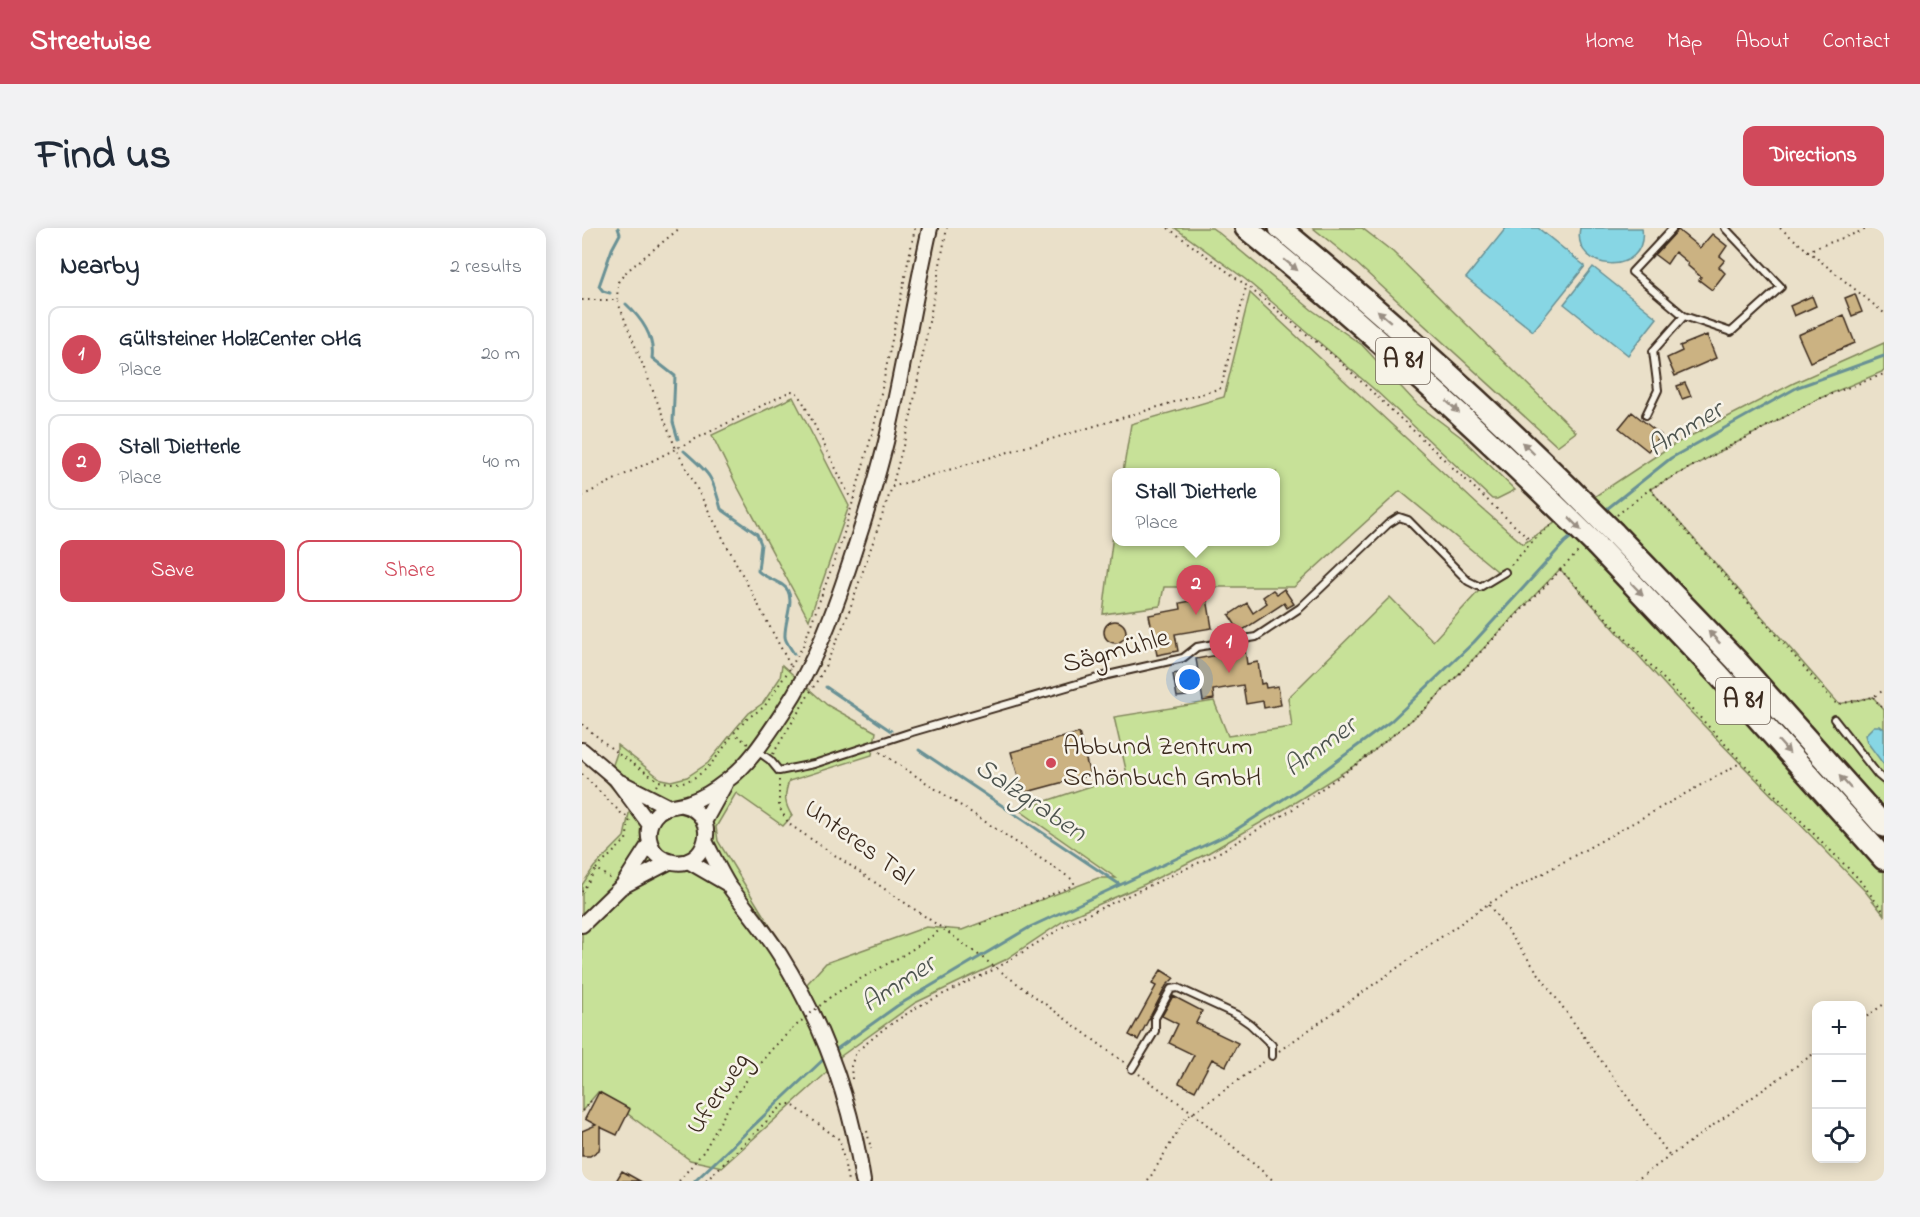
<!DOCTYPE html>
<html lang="en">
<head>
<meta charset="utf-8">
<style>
  :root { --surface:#fff; --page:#f2f2f3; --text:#1f2937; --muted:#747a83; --line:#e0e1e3; --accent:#d1495b }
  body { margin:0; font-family:"Indie Flower",sans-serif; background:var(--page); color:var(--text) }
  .controls { position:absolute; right:18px; bottom:18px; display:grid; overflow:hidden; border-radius:12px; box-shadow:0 3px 15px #0003 }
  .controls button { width:54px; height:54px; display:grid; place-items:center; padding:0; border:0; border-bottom:2px solid var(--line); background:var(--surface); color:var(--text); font:30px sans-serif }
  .you { position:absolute; left:608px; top:452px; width:21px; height:21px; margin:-15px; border:4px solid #fff; border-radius:50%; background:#1a73e8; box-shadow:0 0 0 9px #1a73e833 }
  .badge { display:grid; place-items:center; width:39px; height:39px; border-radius:50%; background:var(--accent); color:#fff; font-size:20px; font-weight:700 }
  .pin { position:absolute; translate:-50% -50px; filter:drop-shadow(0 2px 3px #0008) }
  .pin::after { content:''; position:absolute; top:32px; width:21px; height:18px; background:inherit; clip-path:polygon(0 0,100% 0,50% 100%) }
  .popup { position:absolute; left:530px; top:240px; width:168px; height:78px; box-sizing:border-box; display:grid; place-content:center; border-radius:12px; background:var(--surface); filter:drop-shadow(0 2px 4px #0005); font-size:20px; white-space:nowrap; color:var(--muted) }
  .popup b { font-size:22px; color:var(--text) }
  .popup::after { content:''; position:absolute; left:50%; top:100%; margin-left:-12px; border:12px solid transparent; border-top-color:var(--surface) }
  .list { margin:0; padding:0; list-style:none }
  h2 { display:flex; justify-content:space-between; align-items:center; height:78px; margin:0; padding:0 24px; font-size:26px }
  h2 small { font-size:20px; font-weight:400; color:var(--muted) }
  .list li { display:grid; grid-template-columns:39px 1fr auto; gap:18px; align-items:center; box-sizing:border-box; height:96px; margin:0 12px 12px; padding:0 12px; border:2px solid var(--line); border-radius:12px }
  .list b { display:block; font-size:22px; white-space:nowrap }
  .list p { margin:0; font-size:20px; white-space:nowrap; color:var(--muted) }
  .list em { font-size:20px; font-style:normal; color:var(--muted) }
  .actions { display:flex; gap:12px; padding:18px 24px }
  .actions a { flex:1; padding:14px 0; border:2px solid var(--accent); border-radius:12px; text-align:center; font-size:21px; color:var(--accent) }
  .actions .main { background:var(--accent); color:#fff }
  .icon { flex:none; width:33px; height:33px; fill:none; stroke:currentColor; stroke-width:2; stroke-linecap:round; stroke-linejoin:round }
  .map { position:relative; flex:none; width:1302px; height:953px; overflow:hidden; border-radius:12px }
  header { display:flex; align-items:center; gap:36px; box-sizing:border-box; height:84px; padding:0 30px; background:var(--accent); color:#fff }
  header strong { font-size:28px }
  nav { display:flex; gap:33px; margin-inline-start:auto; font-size:21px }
  .intro { display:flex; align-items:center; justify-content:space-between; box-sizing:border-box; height:144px; padding:0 36px }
  h1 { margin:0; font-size:42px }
  .button { padding:15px 27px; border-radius:12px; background:var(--accent); color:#fff; font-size:21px; font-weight:700 }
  main { display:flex; gap:36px; padding:0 36px }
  aside { flex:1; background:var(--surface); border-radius:12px; box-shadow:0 3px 15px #0003 }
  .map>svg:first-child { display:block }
</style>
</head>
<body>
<header>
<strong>Streetwise</strong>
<nav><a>Home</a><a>Map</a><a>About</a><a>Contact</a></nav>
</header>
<div class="intro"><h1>Find us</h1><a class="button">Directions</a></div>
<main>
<aside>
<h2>Nearby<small>2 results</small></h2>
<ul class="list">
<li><span class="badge">1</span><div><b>Gültsteiner HolzCenter OHG</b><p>Place</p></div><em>20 m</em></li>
<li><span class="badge">2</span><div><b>Stall Dietterle</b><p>Place</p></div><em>40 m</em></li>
</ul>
<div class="actions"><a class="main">Save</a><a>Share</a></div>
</aside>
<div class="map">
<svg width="1302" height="953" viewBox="0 0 1302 953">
  <rect width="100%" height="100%" fill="#eae0c9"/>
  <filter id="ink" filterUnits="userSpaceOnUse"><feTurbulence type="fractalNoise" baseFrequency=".0167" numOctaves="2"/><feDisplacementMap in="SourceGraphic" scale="12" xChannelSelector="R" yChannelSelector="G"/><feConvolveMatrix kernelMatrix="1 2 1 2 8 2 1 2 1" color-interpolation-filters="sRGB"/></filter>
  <g filter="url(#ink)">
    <!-- green -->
    <path fill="#c7e198" stroke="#81865b" stroke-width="1.5" d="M593 0H630L637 5 730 82 780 117 835 176 879 209 933 262 915 271H910L793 162 663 51Z
      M731 0H780L811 24 994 204 975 218 773 34Z
      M668 65 896 277 941 316 1089 218 1212 155 1302 115V143L1236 171 1068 261 1257 476 1291 469 1302 482V687L1283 663 1094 469 978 341 843 481 778 534 704 580 626 625 563 656 486 690 423 732 333 775 259 828 241 848 140 939 108 932 16 864 0 883V657L12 639 42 609 48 581 25 554 35 525V517L79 551 89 553 105 549 126 535 154 500 167 485 181 475 198 450 200 437 245 477 294 504 290 527 207 553C202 568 202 575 210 588L201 598 154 565 134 599 136 613 224 757 244 735 344 699 380 702 516 650H534L437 582 545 546 532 489 632 473 646 508 710 499 706 470 808 369 851 413 915 343 818 263 712 359H582L578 378 521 386 534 283V314H694V244H541L549 196 642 169Z
      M211 169 267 278 227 392 154 256 130 207Z"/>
    <!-- water -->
    <path fill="#87d6e4" stroke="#699195" stroke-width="1.5" d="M924 0H956L1003 38 951 103 884 50Z
      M998 0H1060C1067 50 989 45 998 0Z
      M1011 39 1075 90 1046 127 982 76Z
      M1292 498H1298L1302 501V537L1285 514 1283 507Z"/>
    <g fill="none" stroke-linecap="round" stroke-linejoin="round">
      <!-- stream -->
      <path stroke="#699195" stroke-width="3" d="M28 65 21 63 17 58 30 21 38 6 36 0
        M44 76C59 90 73 109 70 130L93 148 91 194 96 211
        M102 223C128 246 130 247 139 281L175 306 179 316 176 343C184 351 202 354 206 363 212 374 202 395 203 409 204 415 209 420 212 426
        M1021 284 1089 230 1216 159 1302 128
        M244 459 309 503
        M337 522 537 656
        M252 823 315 778 448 699 649 605 717 561 809 493 892 414 983 314 993 306
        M113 953 244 829"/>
    </g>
    <!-- building -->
    <path fill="#cbb282" stroke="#3b2a1e" stroke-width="1.5" d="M1096 2 1118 20 1130 6 1145 18 1138 28 1143 32 1137 39 1143 45 1130 62 1117 52 1119 49 1105 37 1106 35 1093 24 1085 36 1073 27Z
      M1273 66 1280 84 1270 88 1263 70Z
      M1230 68 1234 78 1212 88 1208 78Z
      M1262 87 1273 115 1228 134 1216 107Z
      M1125 107 1134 130 1093 148 1085 130 1100 123 1098 118Z
      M1103 155 1109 168 1100 171 1095 158Z
      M1050 184 1079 207 1066 223 1037 200Z
      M702 361 712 376 705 380 702 375 658 404 647 387 665 375 671 385 685 375 681 369 691 362 695 366Z
      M625 370 630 400 593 406 596 423 575 427 567 387 599 381 598 375Z
      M522 404a11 11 0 1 1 22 0a11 11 0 1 1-22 0Z
      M663 422 665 436 676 434 679 456 683 455 684 460 696 458 699 477 682 480 681 473 664 476 661 457 631 462 632 471 621 473 614 431Z
      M601 444 605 468 595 469 591 446Z
      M497 505 508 547 441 565 429 524Z
      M579 742 592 750 584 758 556 812 547 807 574 758 570 756Z
      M591 768 620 783 614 795 656 815 644 838 630 831 613 863 597 855 612 827 587 815 596 796 580 788Z
      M17 864 48 881 35 907 18 899V917L17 922 8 928H0V903L14 897 3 891Z
      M40 943 58 953H34Z"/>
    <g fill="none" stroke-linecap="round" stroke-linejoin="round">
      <defs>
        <path id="service" d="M1091 0 1050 44 1102 88 1149 104 1199 59 1143 0
          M1064 187 1076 162 1071 123 1102 88
          M1252 491 1296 547 1302 552
          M174 522 188 532 197 543 232 536 330 504 526 447 601 430 615 419 674 409 718 380 806 296 817 289 826 292 886 353 898 359 923 344
          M550 841 573 803V790L589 761 596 760 655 787 668 796 690 817V828"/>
        <path id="tertiary" d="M0 522 34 551 68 597
          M38 554 85 578
          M100 577C141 586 125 645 87 633 68 628 61 605 72 589 81 576 95 579 108 574 120 570 133 562 143 554 167 537 185 508 201 484 234 435 254 379 272 323 284 287 295 250 304 214 321 143 332 71 348 0
          M122 594 143 556
          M123 613C131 628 138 644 147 658 164 681 183 703 198 727 241 796 269 873 281 953
          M106 633 144 655
          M41 657 68 615
          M0 697 39 659 87 634"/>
        <path id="motorway" d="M664 0C770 87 872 178 970 274
          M698 0C798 83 895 169 988 261
          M1032 305 1154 432 1302 598
          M1015 318 1137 447 1302 631"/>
      </defs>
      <!-- service casing -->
      <use href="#service" stroke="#3b2a1e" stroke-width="10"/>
      <!-- tertiary casing -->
      <use href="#tertiary" stroke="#3b2a1e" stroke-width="18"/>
      <!-- motorway casing -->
      <use href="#motorway" stroke="#3b2a1e" stroke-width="26"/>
      <!-- path -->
      <path stroke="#3b2a1e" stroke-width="2" stroke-dasharray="1.5 4.5" stroke-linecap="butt" d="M586 0 665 58 753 129 950 314
        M1198 0 1302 85
        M1225 23 1288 0
        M0 72H35L94 221 209 439 182 479 166 490 152 505 166 516
        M35 72 36 54 45 43 98 0
        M310 259 639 160 664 59
        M1068 261 1252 474 1257 476 1291 469 1302 462
        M0 268 209 163 214 164 219 170 267 267 272 271
        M1035 287 1068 261 1236 171 1302 146
        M929 337 950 314 971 295
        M978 341 1160 534 1275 649 1302 684
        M209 439 221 418 260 312 292 199 333 0
        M1291 469 1302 482
        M0 496 35 525 77 553
        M298 524 491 652 492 655 487 659 394 698
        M191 526 241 443 264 392 310 259 329 188 365 0
        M0 546 41 587 46 588
        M197 552V579L207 596 360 700 543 835
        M74 558 77 553C115 563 132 533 152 505
        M14 641 44 612 48 590
        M0 664 14 641 29 651
        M907 677 1088 928
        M247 770C284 745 325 729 359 701
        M1280 792 1302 776
        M697 823 906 676 1160 534
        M557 846 611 885 692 953
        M270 851 269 838 274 824 303 800 337 778 415 740 489 694 629 629 708 583 778 534 843 481 998 322
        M0 883 9 873
        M285 903 289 921
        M97 953 122 923 150 873 169 846 190 821 210 801
        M124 953 197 881 203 876H209L258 912 266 953
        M566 953 605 888 611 885 683 833
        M1053 953 1234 824"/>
      <!-- service -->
      <use href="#service" stroke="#f7f3e8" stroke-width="6"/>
      <!-- tertiary -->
      <use href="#tertiary" stroke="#f7f3e8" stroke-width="14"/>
      <!-- motorway -->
      <use href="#motorway" stroke="#f7f3e8" stroke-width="21"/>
      <defs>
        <path id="motorway-bridge" d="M988 261 1032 305
          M970 274 1015 318"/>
      </defs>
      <!-- motorway-bridge casing -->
      <use href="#motorway-bridge" stroke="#3b2a1e" stroke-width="26" stroke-linecap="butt"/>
      <!-- path-bridge -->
      <path stroke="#3b2a1e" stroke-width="2" stroke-dasharray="1.5 4.5" stroke-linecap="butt" d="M210 801 247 770"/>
      <!-- motorway-bridge -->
      <use href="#motorway-bridge" stroke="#f7f3e8" stroke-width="21"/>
    </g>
    <!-- one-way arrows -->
    <defs><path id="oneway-solid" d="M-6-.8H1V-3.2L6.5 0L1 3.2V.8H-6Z" transform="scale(1.5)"/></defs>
    <g fill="#998e83">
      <use href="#oneway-solid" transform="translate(709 37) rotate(39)"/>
      <use href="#oneway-solid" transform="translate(802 88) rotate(-139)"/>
      <use href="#oneway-solid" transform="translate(871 179) rotate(43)"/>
      <use href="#oneway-solid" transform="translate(946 220) rotate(-136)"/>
      <use href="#oneway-solid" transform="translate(993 296) rotate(45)"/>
      <use href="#oneway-solid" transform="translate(1055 361) rotate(46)"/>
      <use href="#oneway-solid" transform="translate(1132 409) rotate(-133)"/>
      <use href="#oneway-solid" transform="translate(1202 519) rotate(48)"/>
      <use href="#oneway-solid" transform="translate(1263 554) rotate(-132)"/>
    </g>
  </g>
  <!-- markers -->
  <circle fill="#d1495b" stroke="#f7f3e8" stroke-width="2" cx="469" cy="535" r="6"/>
  <g text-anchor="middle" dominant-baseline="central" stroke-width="5" stroke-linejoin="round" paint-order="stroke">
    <!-- shield labels -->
    <g fill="#f7f3e8" stroke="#73665b" stroke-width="1.5">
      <rect x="794" y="110" width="54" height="46" rx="4.5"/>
      <rect x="1134" y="450" width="54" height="46" rx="4.5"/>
    </g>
    <g font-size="26" font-weight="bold" fill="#3b2a1e">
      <text x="821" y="133">A 81</text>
      <text x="1161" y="473">A 81</text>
    </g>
    <!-- street labels -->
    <g font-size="27" fill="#3b2a1e" stroke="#f7f3e8">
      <text transform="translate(534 424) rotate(-15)">Sägmühle</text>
      <text transform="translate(276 615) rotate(36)">Unteres Tal</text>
      <text transform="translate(137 866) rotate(-56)">Uferweg</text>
    </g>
    <!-- poi labels -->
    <g font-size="27" fill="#3b2a1e" stroke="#f7f3e8" text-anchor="start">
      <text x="481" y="519">Abbund Zentrum<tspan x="481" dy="31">Schönbuch GmbH</tspan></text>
    </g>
    <!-- water labels -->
    <g font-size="28" font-style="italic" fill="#4e5550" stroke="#f7f3e8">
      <text transform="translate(1104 202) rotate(-31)">Ammer</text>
      <text transform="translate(739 520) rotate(-36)">Ammer</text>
      <text transform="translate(448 573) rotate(34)">Salzgraben</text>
      <text transform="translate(317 757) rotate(-33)">Ammer</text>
    </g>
  </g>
</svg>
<div class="controls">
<button>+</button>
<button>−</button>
<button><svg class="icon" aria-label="locate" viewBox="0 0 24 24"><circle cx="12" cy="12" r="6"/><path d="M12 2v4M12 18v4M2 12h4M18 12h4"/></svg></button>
</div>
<div class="you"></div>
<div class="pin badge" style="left:647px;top:445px">1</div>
<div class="pin badge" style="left:614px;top:387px">2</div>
<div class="popup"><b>Stall Dietterle</b>Place</div>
</div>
</main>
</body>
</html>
